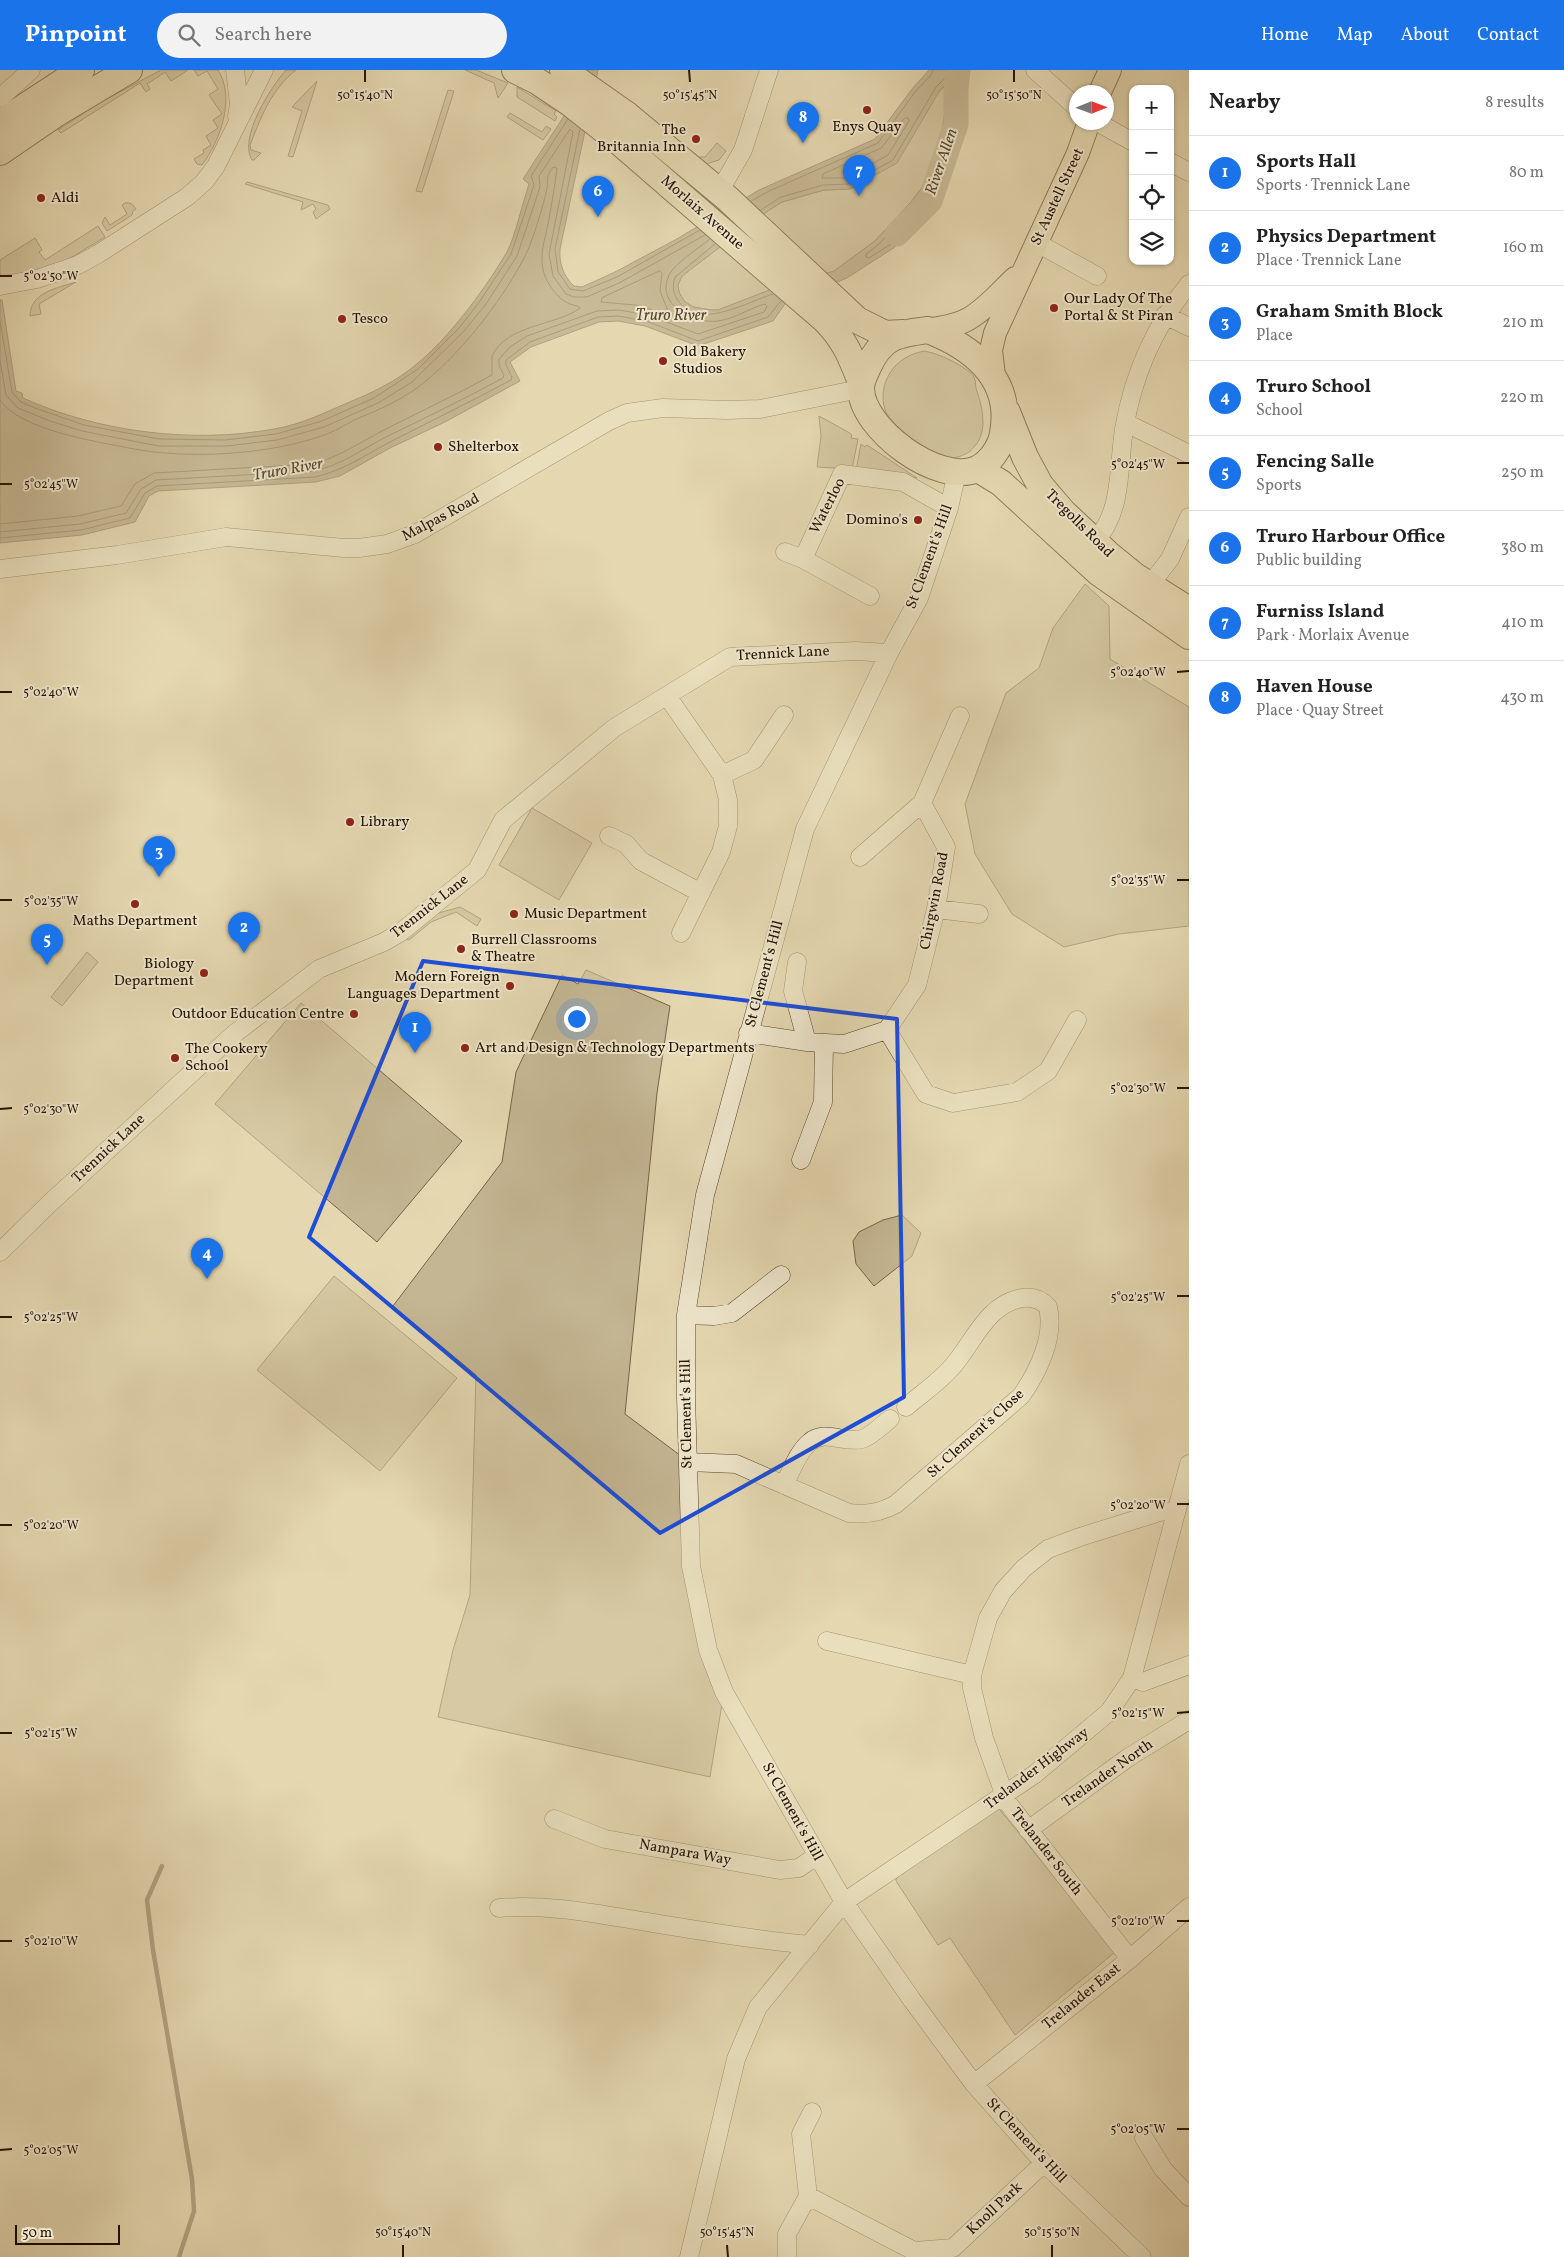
<!DOCTYPE html>
<html lang="en">
<head>
<meta charset="utf-8">
<style>
  :root { --surface:#fff; --page:#f2f2f2; --text:#222; --muted:#767676; --line:#e0e0e0; --accent:#1a73e8 }
  body { margin:0; font-family:Vollkorn,serif; background:var(--page); color:var(--text) }
  .controls { position:absolute; right:15px; top:15px; display:grid; overflow:hidden; border-radius:10px; box-shadow:0 1px 4px #0004 }
  .controls button { width:45px; height:45px; display:grid; place-items:center; padding:0; border:0; border-bottom:1px solid var(--line); background:var(--surface); color:var(--text); font:25px sans-serif }
  .compass { position:absolute; left:1069px; top:15px; width:45px; height:45px; border-radius:50%; background:var(--surface); box-shadow:0 1px 4px #0004; rotate:89deg }
  .scale { position:absolute; left:15px; bottom:12px; width:105px; box-sizing:border-box; padding-left:5px; border:2px solid #251201; border-top:0; font-size:14px; line-height:18px; white-space:nowrap; color:#251201; -webkit-text-stroke:4px #eee6cc; paint-order:stroke }
  .you { position:absolute; left:576px; top:948px; width:18px; height:18px; margin:-12px; border:4px solid #fff; border-radius:50%; background:#1a73e8; box-shadow:0 0 0 8px #1a73e833 }
  .badge { display:grid; place-items:center; width:32px; height:32px; border-radius:50%; background:var(--accent); color:#fff; font-size:16px; font-weight:700 }
  .pin { position:absolute; translate:-50% -41px; filter:drop-shadow(0 1px 2px #0008) }
  .pin::after { content:''; position:absolute; top:26px; width:18px; height:15px; background:inherit; clip-path:polygon(0 0,100% 0,50% 100%) }
  .list { margin:0; padding:0; list-style:none }
  h2 { display:flex; justify-content:space-between; align-items:center; height:65px; margin:0; padding:0 20px; font-size:21px }
  h2 small { font-size:16px; font-weight:400; color:var(--muted) }
  .list li { display:grid; grid-template-columns:32px 1fr auto; gap:15px; align-items:center; box-sizing:border-box; height:75px; padding:0 20px; border-top:1px solid var(--line) }
  .list b { display:block; font-size:19px; white-space:nowrap }
  .list p { margin:0; font-size:16px; white-space:nowrap; color:var(--muted) }
  .list em { font-size:16px; font-style:normal; color:var(--muted) }
  .icon { flex:none; width:28px; height:28px; fill:none; stroke:currentColor; stroke-width:2; stroke-linecap:round; stroke-linejoin:round }
  .map { position:relative; flex:none; width:1189px; height:2187px; overflow:hidden }
  header { display:flex; align-items:center; gap:30px; box-sizing:border-box; height:70px; padding:0 25px; background:var(--accent); color:#fff }
  header strong { font-size:24px }
  nav { display:flex; gap:28px; margin-inline-start:auto; font-size:18px }
  .search { width:350px; height:45px; background:var(--page); display:flex; align-items:center; gap:12px; box-sizing:border-box; padding:0 18px; border-radius:28px; color:var(--muted); font-size:19px }
  main { display:flex }
  aside { flex:1; background:var(--surface) }
  .map>svg:first-child { display:block }
</style>
</head>
<body>
<header>
<strong>Pinpoint</strong>
<div class="search"><svg class="icon" aria-label="search" viewBox="0 0 24 24"><circle cx="10" cy="10" r="6"/><path d="M15 15l6 6"/></svg>Search here</div>
<nav><a>Home</a><a>Map</a><a>About</a><a>Contact</a></nav>
</header>
<main>
<div class="map">
<svg width="1189" height="2187" viewBox="0 0 1189 2187">
  <rect width="100%" height="100%" fill="#e5d8b1"/>
  <filter id="stains"><feTurbulence type="fractalNoise" baseFrequency=".004" numOctaves="4"/><feColorMatrix values="0 0 0 0 .2 0 0 0 0 .09 0 0 0 0 .02 0 0 0 .5 -.17"/></filter>
  <radialGradient id="worn" r=".72"><stop offset=".6" stop-color="#630" stop-opacity="0"/><stop offset="1" stop-color="#630" stop-opacity=".3"/></radialGradient>
  <!-- green -->
  <path fill="#c4b693" stroke="#74644a" d="M161 0H188L171 11 165 2 147 14 150 19 146 22 140 13 61 63 58 60 99 33Z
    M194 0H218C236 28 220 71 202 95L197 94 194 89 204 83 203 80 211 75 206 66 218 58 213 50 222 44 209 25 218 19 207 1 198 6Z
    M286 0H296C271 20 262 45 250 75L251 80 261 83 254 90H252C238 68 271 17 286 0Z
    M465 0H476L508 13 498 28 494 13Z
    M950 10 936 99 911 132 875 171 834 201 767 221 718 240H712L693 237 684 231 679 222 678 215 682 206 763 144 782 132 824 120 850 119Z
    M317 11 293 87 288 86 302 41 292 37Z
    M517 17 556 41 554 44 557 47 555 51 517 27Z
    M448 20 454 21 422 122 416 121Z
    M510 43 542 62 546 56 551 59 543 70 507 47Z
    M717 73 726 81 719 90 706 94 698 87H705Z
    M247 112 328 135 330 139 316 149 313 142 316 139 313 134 301 140 303 132 245 114Z
    M125 133C130 132 133 134 136 139L133 141 132 145 107 161 102 153 105 147 110 155 127 144 122 135Z
    M98 156 105 167 72 187 51 197 0 209V190L35 168 42 180 39 182 45 190Z
    M76 212 39 234 41 244 30 246C30 222 58 218 76 212Z
    M924 281C938 283 966 296 974 307 976 310 975 315 976 318 983 340 990 365 969 382 964 385 957 388 951 388 933 387 891 357 885 340 881 327 883 314 890 303 898 290 910 284 924 281Z
    M819 346 848 362 852 365 851 368 858 369 852 399 817 397 821 366Z
    M861 374 865 377 867 375 917 408 856 401Z
    M1085 514 1109 536 1110 589 1189 637V856L1119 864 1064 877 1012 844 975 784 965 734 1006 623 1039 598 1053 558Z
    M532 738 592 773 559 830 499 795Z
    M460 837 481 849 477 856 456 842 431 852 409 870 405 869 435 844Z
    M87 882 98 892 62 936 51 927Z
    M586 900 670 936 657 1023 625 1344 689 1392 691 1496 724 1622 710 1707 438 1647 453 1580 470 1525 476 1305 393 1236 502 1092 516 1002 562 905 578 914Z
    M301 933 462 1071 377 1172 215 1034Z
    M902 1145 921 1163 912 1186 874 1216 856 1194 853 1171 859 1162 883 1150Z
    M334 1206 457 1308 380 1401 257 1300Z
    M996 1735 1115 1882 1015 1965 950 1868 938 1875 896 1811 897 1801Z"/>
  <!-- water -->
  <path fill="#a49575" stroke="#716147" fill-rule="evenodd" d="M573 0H598L560 179C559 193 563 206 574 216L582 217 615 202 675 170 759 120 875 69 912 19 929 0H955L951 9 961 7 951 71 937 117 895 177 847 208 785 234 773 251 698 276 645 256 618 251 599 252 531 277 510 292 520 311 445 352 390 378 340 406 316 412 158 421 149 426 135 452 82 465 0 473V230H2L16 321 22 323 23 328C98 362 193 374 274 359 304 354 325 342 352 331 371 323 388 315 405 303 444 276 483 222 507 182 515 167 523 131 529 114L523 109 564 46ZM950 10 936 99 911 132 875 171 834 201 767 221 718 240H712L693 237 684 231 679 222 678 215 682 206 763 144 782 132 824 120 850 119 897 93 940 20Z"/>
  <g fill="none" stroke-linecap="round" stroke-linejoin="round">
    <!-- shore -->
    <path stroke="#64543b" stroke-width="1" d="M905 48H908L909 51 888 85 847 108H822L823 104 881 78Z
      M580 59 555 179 558 202 570 219 583 221 617 207 700 160
      M751 131 769 121 878 73 915 22 931 5 933 0
      M761 140 781 127 823 115 849 114 893 90 936 17 946 7 950 0
      M903 148 906 147 907 150 891 174 869 188 866 187V184L878 175Z
      M715 174 675 207C672 217 673 224 679 232 699 261 749 231 773 224
      M660 201 662 203 660 221 668 241 667 244 635 235 601 232 602 228Z
      M0 251 12 322 21 332 35 338 84 355 159 369 225 370 276 364 322 351 374 328 418 299 460 257 480 231 511 184 534 115 531 106 568 49
      M0 290 6 325 18 338 50 351 82 361 143 373 159 376H227L277 370 324 357 378 333 412 312 464 261 486 234 517 186 540 117 539 106 570 59 573 62 549 184 553 206 566 224 574 227H587L621 212 705 165
      M0 330C20 360 94 371 129 378 187 390 271 385 327 364 338 360 349 352 361 347 381 339 400 330 417 318 458 287 499 235 523 190 531 177 544 134 547 118 549 107 545 108 553 97L557 98C555 115 552 132 549 149 544 176 534 195 553 220 560 229 566 234 578 236L580 238C556 256 507 254 492 286V305C456 325 419 342 382 361 359 373 339 387 313 394L154 403 135 414 121 436 78 446 0 454
      M0 462 80 454 126 443 141 419 156 410 314 401C344 394 360 380 386 367 425 348 464 329 503 308L504 305 499 296V289L510 277 527 266 597 241 619 240 648 245 698 264 764 242 767 237 765 234C750 238 734 249 718 251 693 254 655 235 669 205 675 193 699 178 710 169
      M0 468 81 460 130 448 145 423 157 416 315 407C344 400 362 387 388 373 429 352 470 332 511 310L512 307 506 295V290L530 272 598 247 618 246 646 251 698 271 768 247 781 231"/>
    <!-- stream -->
    <path stroke="#716147" stroke-width="4.5" d="M162 1796 147 1830 153 1880 192 2109 194 2141 179 2187"/>
    <!-- river -->
    <path stroke="#a49575" stroke-width="25" d="M897 164 930 131 956 54V18L958 0"/>
    <defs>
      <path id="minor" d="M235 0 239 34 237 46
        M1035 0 1076 37
        M0 28 31 0
        M1097 52 1133 72
        M1170 92 1189 102
        M719 122 743 80 769 0
        M1037 173 1097 206
        M0 216 37 209 78 195 98 184 187 127 204 112 216 96 264 0
        M1165 245 1189 257
        M1126 353 1189 384
        M957 402 949 438 919 528 889 583 805 759 705 1125 686 1245V1327L691 1496 708 1580 724 1622 844 1832 912 1930 974 2014 1044 2093 1142 2187
        M1094 472C1123 443 1118 397 1124 359 1133 306 1155 255 1189 214
        M785 482 803 489 870 526
        M803 489 842 404 903 412 949 438
        M0 499 117 485 226 467 344 478H359L387 474 415 464 609 351 627 343 663 338 727 340 760 339 860 319
        M1149 516 1170 489 1189 447
        M667 626 722 705 728 730V756L721 782 681 863
        M722 705 754 690 784 645
        M609 766 626 774 641 791 701 823
        M860 787 922 733
        M936 839 979 844
        M797 892 793 921 807 972
        M887 960 926 1024 953 1033 1017 1022 1048 1001 1077 950
        M748 963 807 972 844 974 887 960 917 915 936 839 946 777 922 733 960 646
        M801 1090 823 1032 824 973
        M0 1182 50 1133 234 964 319 899 384 872 401 862 477 800 503 750 614 658 730 587 856 581 889 583
        M686 1245 714 1246 732 1243 781 1205
        M689 1392 736 1394 849 1443C866 1445 880 1443 896 1434L1021 1326C1038 1302 1055 1267 1048 1237 1032 1219 1006 1230 991 1245 976 1260 966 1281 952 1297 939 1312 921 1324 906 1337
        M784 1415C791 1402 798 1381 810 1372 825 1359 845 1374 862 1369 872 1366 882 1355 890 1349
        M827 1571 972 1605
        M1132 1608 1143 1612 1189 1595
        M554 1749 605 1769 780 1800 799 1798 816 1786
        M1028 1760 1129 1687 1189 1650
        M499 1838C550 1834 597 1844 647 1852 701 1861 755 1870 810 1875
        M1130 1889 1007 1732 984 1668 972 1618V1605L988 1548 1003 1521 1024 1498 1048 1479 1080 1467 1163 1441 1176 1443
        M974 2014 1130 1889 1189 1837
        M1144 2068 1163 2099 1189 2127
        M808 2126 801 2064 812 2042
        M689 2187 736 1989 758 1937 844 1832 1035 1704 1109 1642 1132 1608 1189 1394
        M787 2187V2164L808 2126 914 2181 953 2178 1044 2093"/>
      <path id="major" d="M1100 22 1110 0
        M928 260C942 257 958 256 970 248 987 238 1001 221 1015 208
        M994 306 991 280 995 263 1078 83 1089 52"/>
      <path id="highway" d="M515 0 537 11 570 33 617 70 825 250C845 270 851 287 861 312
        M563 0 627 45 727 128 857 250 885 264 903 263
        M0 53 81 0
        M0 82 57 43 129 0
        M928 260C974 278 1013 310 1003 363 1001 377 990 393 977 399 939 416 861 359 861 318 861 311 865 304 868 297 882 266 897 264 928 260Z
        M1007 342 1025 387 1040 415 1063 442 1108 484 1135 506 1189 540
        M978 399 1001 413 1098 502 1189 566"/>
    </defs>
    <!-- minor casing -->
    <use href="#minor" stroke="#55442d" stroke-width="19"/>
    <!-- major casing -->
    <use href="#major" stroke="#251201" stroke-width="24"/>
    <!-- highway casing -->
    <use href="#highway" stroke="#251201" stroke-width="28"/>
    <!-- minor -->
    <use href="#minor" stroke="#eee6cc" stroke-width="18"/>
    <!-- major -->
    <use href="#major" stroke="#e5d8b1" stroke-width="22"/>
    <!-- highway -->
    <use href="#highway" stroke="#e5d8b1" stroke-width="26"/>
  </g>
  <!-- marked area -->
  <path d="M0 0H1189V2187H0ZM423 891 897 949 904 1327 660 1463 309 1167Z" fill="#e5d8b1" fill-opacity=".55" fill-rule="evenodd"/>
  <path fill="none" stroke="#1d4ed8" stroke-width="4" stroke-linejoin="round" d="M423 891 897 949 904 1327 660 1463 309 1167Z"/>
  <!-- ticks -->
  <path fill="none" stroke="#251201" stroke-width="2" d="M365 0V12M689 0 690 12M1014 0V12M0 206H12M1177 393H1189M0 414H12M1177 602 1189 601M0 622H12M1177 810H1189M0 830H12M1177 1018H1189M0 1039 12 1038M1177 1226H1189M0 1247H12M1177 1434H1189M0 1455H12M1177 1643 1189 1642M0 1663H12M1177 1851H1189M0 1871H12M1177 2059H1189M0 2080 12 2079M403 2175V2187M727 2175 728 2187M1052 2175V2187"/>
  <!-- markers -->
  <g fill="#8f2418" stroke="#eee6cc" stroke-width="2">
    <circle cx="867" cy="40" r="5"/>
    <circle cx="696" cy="69" r="5"/>
    <circle cx="41" cy="128" r="5"/>
    <circle cx="1054" cy="238" r="5"/>
    <circle cx="342" cy="249" r="5"/>
    <circle cx="663" cy="291" r="5"/>
    <circle cx="438" cy="377" r="5"/>
    <circle cx="918" cy="450" r="5"/>
    <circle cx="350" cy="752" r="5"/>
    <circle cx="135" cy="834" r="5"/>
    <circle cx="514" cy="844" r="5"/>
    <circle cx="461" cy="879" r="5"/>
    <circle cx="204" cy="903" r="5"/>
    <circle cx="510" cy="916" r="5"/>
    <circle cx="354" cy="944" r="5"/>
    <circle cx="465" cy="978" r="5"/>
    <circle cx="175" cy="988" r="5"/>
  </g>
  <g text-anchor="middle" dominant-baseline="central" stroke-width="4" stroke-linejoin="round" paint-order="stroke">
    <!-- poi labels -->
    <g font-size="15" fill="#251201" stroke="#eee6cc" text-anchor="start">
      <text x="867" y="57" text-anchor="middle">Enys Quay</text>
      <text x="686" y="60" text-anchor="end">The<tspan x="686" dy="17">Britannia Inn</tspan></text>
      <text x="51" y="128">Aldi</text>
      <text x="1064" y="229">Our Lady Of The<tspan x="1064" dy="17">Portal &amp; St Piran</tspan></text>
      <text x="352" y="249">Tesco</text>
      <text x="673" y="282">Old Bakery<tspan x="673" dy="17">Studios</tspan></text>
      <text x="448" y="377">Shelterbox</text>
      <text x="908" y="450" text-anchor="end">Domino's</text>
      <text x="360" y="752">Library</text>
      <text x="524" y="844">Music Department</text>
      <text x="135" y="851" text-anchor="middle">Maths Department</text>
      <text x="471" y="870">Burrell Classrooms<tspan x="471" dy="17">&amp; Theatre</tspan></text>
      <text x="194" y="894" text-anchor="end">Biology<tspan x="194" dy="17">Department</tspan></text>
      <text x="500" y="907" text-anchor="end">Modern Foreign<tspan x="500" dy="17">Languages Department</tspan></text>
      <text x="344" y="944" text-anchor="end">Outdoor Education Centre</text>
      <text x="475" y="978">Art and Design &amp; Technology Departments</text>
      <text x="185" y="979">The Cookery<tspan x="185" dy="17">School</tspan></text>
    </g>
    <!-- street labels -->
    <g font-size="15" fill="#251201" stroke="#eee6cc">
      <text transform="translate(1058 127) rotate(-65)">St Austell Street</text>
      <text transform="translate(702 143) rotate(41)">Morlaix Avenue</text>
      <text transform="translate(828 436) rotate(-63)">Waterloo</text>
      <text transform="translate(441 448) rotate(-28)">Malpas Road</text>
      <text transform="translate(1079 454) rotate(45)">Tregolls Road</text>
      <text transform="translate(930 487) rotate(-70)">St Clement's Hill</text>
      <text transform="translate(783 584) rotate(-3)">Trennick Lane</text>
      <text transform="translate(935 831) rotate(-79)">Chirgwin Road</text>
      <text transform="translate(430 837) rotate(-38)">Trennick Lane</text>
      <text transform="translate(765 904) rotate(-75)">St Clement's Hill</text>
      <text transform="translate(109 1079) rotate(-43)">Trennick Lane</text>
      <text transform="translate(687 1344) rotate(-91)">St Clement's Hill</text>
      <text transform="translate(976 1364) rotate(-42)">St. Clement's Close</text>
      <text transform="translate(1037 1699) rotate(-37)">Trelander Highway</text>
      <text transform="translate(1108 1704) rotate(-35)">Trelander North</text>
      <text transform="translate(792 1742) rotate(61)">St Clement's Hill</text>
      <text transform="translate(1046 1782) rotate(52)">Trelander South</text>
      <text transform="translate(685 1783) rotate(10)">Nampara Way</text>
      <text transform="translate(1082 1927) rotate(-39)">Trelander East</text>
      <text transform="translate(1026 2071) rotate(47)">St Clement's Hill</text>
      <text transform="translate(995 2139) rotate(-43)">Knoll Park</text>
    </g>
    <!-- water labels -->
    <g font-size="16" font-style="italic" fill="#58462f" stroke="#eee6cc">
      <text transform="translate(942 92) rotate(-71)">River Allen</text>
      <text x="671" y="246">Truro River</text>
      <text transform="translate(288 400) rotate(-10)">Truro River</text>
    </g>
  </g>
  <g font-size="12" text-anchor="middle" fill="#251201" stroke="#eee6cc" stroke-width="4" stroke-linejoin="round" paint-order="stroke">
    <text x="365" y="29">50°15'40"N</text>
    <text x="690" y="29">50°15'45"N</text>
    <text x="1014" y="29">50°15'50"N</text>
    <text x="51" y="210">5°02'50"W</text>
    <text x="1138" y="398">5°02'45"W</text>
    <text x="51" y="418">5°02'45"W</text>
    <text x="1138" y="606">5°02'40"W</text>
    <text x="51" y="626">5°02'40"W</text>
    <text x="1138" y="814">5°02'35"W</text>
    <text x="51" y="835">5°02'35"W</text>
    <text x="1138" y="1022">5°02'30"W</text>
    <text x="51" y="1043">5°02'30"W</text>
    <text x="1138" y="1231">5°02'25"W</text>
    <text x="51" y="1251">5°02'25"W</text>
    <text x="1138" y="1439">5°02'20"W</text>
    <text x="51" y="1459">5°02'20"W</text>
    <text x="1138" y="1647">5°02'15"W</text>
    <text x="51" y="1667">5°02'15"W</text>
    <text x="1138" y="1855">5°02'10"W</text>
    <text x="51" y="1875">5°02'10"W</text>
    <text x="1138" y="2063">5°02'05"W</text>
    <text x="51" y="2084">5°02'05"W</text>
    <text x="403" y="2166">50°15'40"N</text>
    <text x="727" y="2166">50°15'45"N</text>
    <text x="1052" y="2166">50°15'50"N</text>
  </g>
  <rect width="100%" height="100%" filter="url(#stains)"/>
  <rect width="100%" height="100%" fill="url(#worn)"/>
</svg>
<div class="controls">
<button>+</button>
<button>−</button>
<button><svg class="icon" aria-label="locate" viewBox="0 0 24 24"><circle cx="12" cy="12" r="6"/><path d="M12 2v4M12 18v4M2 12h4M18 12h4"/></svg></button>
<button><svg class="icon" aria-label="layers" viewBox="0 0 24 24"><path d="M12 4l9 5-9 5-9-5zM3 14l9 5 9-5"/></svg></button>
</div>
<svg class="compass" viewBox="-18 -18 36 36"><path d="M0-13l5 13h-10z" fill="#e53935"/><path d="M0 13l5-13h-10z" fill="#767676"/></svg>
<div class="scale">50 m</div>
<div class="you"></div>
<div class="pin badge" style="left:415px;top:983px">1</div>
<div class="pin badge" style="left:244px;top:883px">2</div>
<div class="pin badge" style="left:159px;top:807px">3</div>
<div class="pin badge" style="left:207px;top:1209px">4</div>
<div class="pin badge" style="left:47px;top:895px">5</div>
<div class="pin badge" style="left:598px;top:147px">6</div>
<div class="pin badge" style="left:859px;top:126px">7</div>
<div class="pin badge" style="left:803px;top:73px">8</div>
</div>
<aside>
<h2>Nearby<small>8 results</small></h2>
<ul class="list">
<li><span class="badge">1</span><div><b>Sports Hall</b><p>Sports · Trennick Lane</p></div><em>80 m</em></li>
<li><span class="badge">2</span><div><b>Physics Department</b><p>Place · Trennick Lane</p></div><em>160 m</em></li>
<li><span class="badge">3</span><div><b>Graham Smith Block</b><p>Place</p></div><em>210 m</em></li>
<li><span class="badge">4</span><div><b>Truro School</b><p>School</p></div><em>220 m</em></li>
<li><span class="badge">5</span><div><b>Fencing Salle</b><p>Sports</p></div><em>250 m</em></li>
<li><span class="badge">6</span><div><b>Truro Harbour Office</b><p>Public building</p></div><em>380 m</em></li>
<li><span class="badge">7</span><div><b>Furniss Island</b><p>Park · Morlaix Avenue</p></div><em>410 m</em></li>
<li><span class="badge">8</span><div><b>Haven House</b><p>Place · Quay Street</p></div><em>430 m</em></li>
</ul>
</aside>
</main>
</body>
</html>
